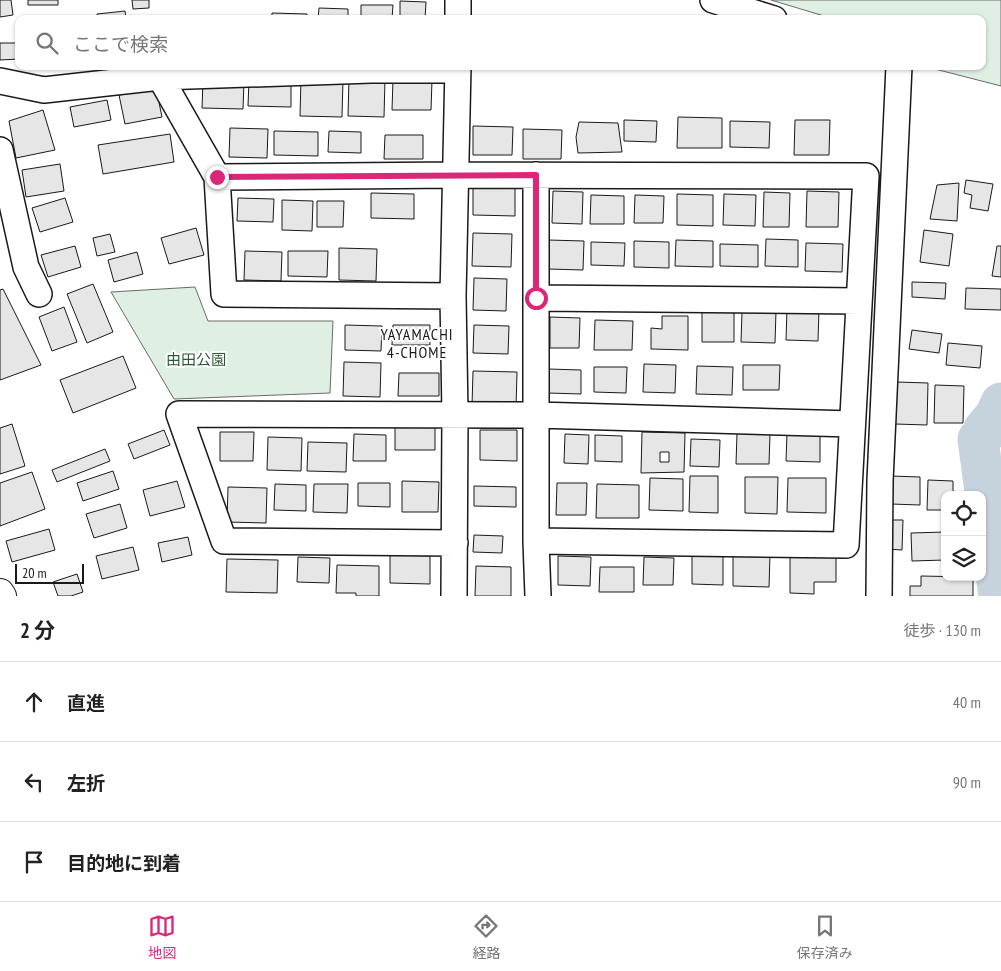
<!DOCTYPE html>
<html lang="ja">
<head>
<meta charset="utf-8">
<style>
  :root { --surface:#fff; --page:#f2f2f2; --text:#222; --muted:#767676; --line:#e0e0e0; --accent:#db2777 }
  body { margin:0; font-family:"PT Sans Narrow","Noto Sans JP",sans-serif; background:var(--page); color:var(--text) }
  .controls { position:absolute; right:15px; bottom:15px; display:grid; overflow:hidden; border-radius:10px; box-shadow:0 1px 4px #0004 }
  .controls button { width:45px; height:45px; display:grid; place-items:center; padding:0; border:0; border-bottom:1px solid var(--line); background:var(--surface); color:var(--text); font:25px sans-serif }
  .scale { position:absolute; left:15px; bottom:12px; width:69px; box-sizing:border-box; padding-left:5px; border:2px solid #1a1a1a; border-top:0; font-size:14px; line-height:18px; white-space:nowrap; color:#1a1a1a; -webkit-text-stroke:4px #fff; paint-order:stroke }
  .stop { position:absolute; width:15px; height:15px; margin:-11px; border:4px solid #db2777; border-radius:50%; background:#fff }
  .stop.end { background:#db2777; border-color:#fff; box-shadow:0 1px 5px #0008 }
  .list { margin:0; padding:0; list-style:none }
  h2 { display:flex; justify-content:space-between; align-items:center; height:65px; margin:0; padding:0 20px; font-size:21px }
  h2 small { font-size:16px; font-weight:400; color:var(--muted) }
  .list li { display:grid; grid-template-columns:32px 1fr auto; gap:15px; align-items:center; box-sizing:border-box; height:80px; padding:0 20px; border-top:1px solid var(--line) }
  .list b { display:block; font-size:19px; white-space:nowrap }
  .list em { font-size:16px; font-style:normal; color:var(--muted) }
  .icon { flex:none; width:28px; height:28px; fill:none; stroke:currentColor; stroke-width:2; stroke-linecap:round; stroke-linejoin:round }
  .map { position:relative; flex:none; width:1001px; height:596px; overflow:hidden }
  .search { position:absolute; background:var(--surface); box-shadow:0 1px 4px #0004; left:15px; right:15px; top:15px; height:55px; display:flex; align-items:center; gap:12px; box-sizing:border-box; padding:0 18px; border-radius:10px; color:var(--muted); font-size:19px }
  .sheet { height:305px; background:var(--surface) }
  nav { display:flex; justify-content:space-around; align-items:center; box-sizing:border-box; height:70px; border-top:1px solid var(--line); background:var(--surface); font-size:14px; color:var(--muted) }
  nav a { display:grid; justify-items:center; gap:2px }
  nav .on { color:var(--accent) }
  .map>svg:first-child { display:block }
</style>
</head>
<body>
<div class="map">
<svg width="1001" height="596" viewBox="0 0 1001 596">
  <rect width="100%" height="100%" fill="#fff"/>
  <!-- green -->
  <path fill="#e0efe3" stroke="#6a6a6a" d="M771 0H1001V86L931 68 928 66H982V19H834Z
    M195 287 208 321H333L330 393 174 399 111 292Z"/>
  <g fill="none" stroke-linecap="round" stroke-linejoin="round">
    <!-- river -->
    <path stroke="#c6d2dc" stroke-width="41" d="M999 596 978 439 984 435V429L995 416 1001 403"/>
  </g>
  <!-- building -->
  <path fill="#e6e6e6" stroke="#1a1a1a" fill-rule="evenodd" d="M0 0H11L13 15 0 17Z
    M28 0H58V5H28Z
    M132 0H149V8L133 9Z
    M400 1 426 2 425 19H400Z
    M361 5H393L392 19H361Z
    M319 8 348 9V19H318Z
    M125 11 126 19H97V14Z
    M272 13 307 14V19H272Z
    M0 43H19V59L0 60Z
    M349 78 385 79 384 117 348 116Z
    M301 79H343L342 117 300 116Z
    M393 79 432 80 431 110H392Z
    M249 80 291 82V107L248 106Z
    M203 81 244 82 243 109 202 108Z
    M156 88 162 117 125 124 119 95Z
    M107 100 111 120 74 127 70 107Z
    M43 110 55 150 16 158 9 121Z
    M678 117 722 118V148H677Z
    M624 120 657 121 656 142 624 141Z
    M795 120H830L829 155H794Z
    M730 121 770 122 769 148 730 147Z
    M579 122 618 123 622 152 578 153 576 137Z
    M473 126 513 127 512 155H473Z
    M230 128 268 129 267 158 229 157Z
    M523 129 562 130 561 159H523Z
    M274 131 318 132V156L274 155Z
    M329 131 361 132V153L328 152Z
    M170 134 174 162 103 174 98 145Z
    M385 135H423V159H384Z
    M60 164 64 191 26 197 22 170Z
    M966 180 993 184 988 211 970 208 972 195 964 193Z
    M959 183 957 221 930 219 937 185Z
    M473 184 515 185V216L473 215Z
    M553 191 583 192 582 224 552 223Z
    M807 191 839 192 838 227H806Z
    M764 192 790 193 789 227H763Z
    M371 193 414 194V219L371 218Z
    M677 194 713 195V226L677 225Z
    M724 194 756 195 755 226 723 225Z
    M591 195 624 196V224H590Z
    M635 195 664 196 663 223H634Z
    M65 198 73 222 40 232 32 208Z
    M238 198 274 199 273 222 237 221Z
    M282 200 313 201 312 231 282 230Z
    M317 201H344L343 227H317Z
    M196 228 204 255 169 264 161 238Z
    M924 230 953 234 949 266 920 262Z
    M473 233 512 234 511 267 472 266Z
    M110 234 115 252 97 256 93 238Z
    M766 239 798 240V267L765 266Z
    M548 240 584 241 583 270 548 269Z
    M676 240 713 241V267L675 266Z
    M634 241 669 242V268L634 267Z
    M591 242 625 243 624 266 591 265Z
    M806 243 843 244 842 272 805 271Z
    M720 244 758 245V267L720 266Z
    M75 246 81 267 48 277 41 255Z
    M997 246H1001V277L992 276Z
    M339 248 377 249 376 281 339 280Z
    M245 251 282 252 281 281 244 280Z
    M288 251H328L327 277 288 276Z
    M137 252 143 274 114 282 108 260Z
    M474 278 507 279 506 311 473 310Z
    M912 282 946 283 945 299 912 297Z
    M93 284 113 332 87 343 67 294Z
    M966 288 1001 289V310L965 309Z
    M3 289 41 365 0 380V290Z
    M64 307 77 342 52 351 39 317Z
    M787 308 819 309 818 341 786 340Z
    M702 309H734V342H702Z
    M742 311H776L775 343 741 342Z
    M662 316H688V350L651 349V328L662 329Z
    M550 317 580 318 579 348H550Z
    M595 320 633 321 632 350H594Z
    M345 325 382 326 381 351 345 350Z
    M393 325H430V345H392Z
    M474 325 509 326 508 354 473 353Z
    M912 330 942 334 939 353 909 349Z
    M948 343 982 346 980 368 946 365Z
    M123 356 136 388 73 413 60 380Z
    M344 362 381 363 380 397 343 396Z
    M644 364 676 365 675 393 643 392Z
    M743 365H780L779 390H743Z
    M697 366 733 367 732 395 696 394Z
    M594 367H627L626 393 594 392Z
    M548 369 581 370V394L548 393Z
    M473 371 517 372 516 407 472 406Z
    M399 373H439V396H398Z
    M897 382 928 383 927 425 895 424Z
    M935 385 964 386 963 423H934Z
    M12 424 25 466 0 474V428Z
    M395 425H435V450H395Z
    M164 430 170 445 134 459 128 444Z
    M480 430H517V461L480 460Z
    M220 432H254L253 461H220Z
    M642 432 685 433 684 472 641 473ZM660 452H669V462H660Z
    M737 433 770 434 769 464H736Z
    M787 433H820V462L786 461Z
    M354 434 386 435V461H353Z
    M565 434 589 435 588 464 564 463Z
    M595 435 622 436V462L595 461Z
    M268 437 302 438 301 471 267 470Z
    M691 439 720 440 719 467 690 466Z
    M308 442 347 443 346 472 307 471Z
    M105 449 110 461 57 482 52 470Z
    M113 471 119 489 83 501 77 483Z
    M32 472 45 509 0 526V483Z
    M690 476H718V513L689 512Z
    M891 476 920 477V505L891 504Z
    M745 477H778L777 514 745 513Z
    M650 478 683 479V511L649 510Z
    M788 478H826V513L787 512Z
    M928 480 953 481V495H945V510H927Z
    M177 481 185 507 150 516 143 490Z
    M402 481 439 482 438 512H402Z
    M358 483H390V507L358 506Z
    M557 483H587L586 515H556Z
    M275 484 306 485V511L274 510Z
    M314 484H348L347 513 313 512Z
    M597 484 639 485V518H596Z
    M474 486 516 487V507L474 506Z
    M228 487 267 488 266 523 227 522Z
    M120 504 127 528 94 538 86 514Z
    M887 520H903L902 550 886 549Z
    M49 529 55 550 12 562 6 541Z
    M945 532V560L912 561 911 533Z
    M474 535 503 536 502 553 473 552Z
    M188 537 192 555 162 562 158 543Z
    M133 547 139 570 102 579 96 556Z
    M733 554 770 555 769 587 733 586Z
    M390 555 430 556V584L390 583Z
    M692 555H723V585L692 584Z
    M790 555H836V582H814V594L790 593Z
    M558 556 591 557 590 586 558 585Z
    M298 557 330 558 329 583 297 582Z
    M644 557 674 558 673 585H643Z
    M227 559 278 560 277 593 226 592Z
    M337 565 379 566V596H356V593H336Z
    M476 566 511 567V596H475Z
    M600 567H634V592H599Z
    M77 574 83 592 71 596H58L53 582Z
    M921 576 973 577V596H910V586H921Z"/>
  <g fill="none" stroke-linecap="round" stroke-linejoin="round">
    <defs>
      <path id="minor" d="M458 0V19
        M713 0 774 19
        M160 77 217 177 456 175 866 176 846 545 536 541
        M0 81 44 90 160 77 371 70H458
        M0 150 26 267 39 294
        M536 175V541L538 596
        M217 177 224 294 453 296
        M536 298 859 301
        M455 543 224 541 179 414 536 415 852 424
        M454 596 455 415 453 296 458 66
        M879 596 880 481 899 66"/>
      <path id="major" d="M0 593 2 596"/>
    </defs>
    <!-- minor casing -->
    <use href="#minor" stroke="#1a1a1a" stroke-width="28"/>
    <!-- major casing -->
    <use href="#major" stroke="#1a1a1a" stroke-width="30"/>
    <!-- minor -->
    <use href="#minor" stroke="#fff" stroke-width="25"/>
    <!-- major -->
    <use href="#major" stroke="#fff" stroke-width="28"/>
  </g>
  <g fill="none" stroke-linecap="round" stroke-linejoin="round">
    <!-- route -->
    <path stroke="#db2777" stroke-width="6" d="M217 177 536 175V298"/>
  </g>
  <g text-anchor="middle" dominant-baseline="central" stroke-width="4" stroke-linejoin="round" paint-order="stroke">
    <!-- park labels -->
    <g font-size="15" fill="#2b5a34" stroke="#fff">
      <text x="196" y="359">由田公園</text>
    </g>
    <!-- neighbourhood labels -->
    <g font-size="16" letter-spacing="1" fill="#1a1a1a" stroke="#fff">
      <text x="417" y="334">YAYAMACHI<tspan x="417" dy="18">4-CHOME</tspan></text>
    </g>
  </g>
</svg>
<div class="controls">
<button><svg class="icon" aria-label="locate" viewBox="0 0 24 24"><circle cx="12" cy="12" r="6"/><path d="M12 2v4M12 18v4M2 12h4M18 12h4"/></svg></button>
<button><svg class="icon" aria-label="layers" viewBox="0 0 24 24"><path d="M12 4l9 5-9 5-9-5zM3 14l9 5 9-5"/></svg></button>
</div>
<div class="scale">20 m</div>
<div class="stop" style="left:536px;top:298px"></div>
<div class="stop end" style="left:217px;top:177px"></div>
<div class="search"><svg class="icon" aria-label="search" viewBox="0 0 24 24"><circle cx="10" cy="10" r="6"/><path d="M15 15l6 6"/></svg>ここで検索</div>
</div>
<section class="sheet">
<h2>2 分<small>徒歩 · 130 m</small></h2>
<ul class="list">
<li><svg class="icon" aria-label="ahead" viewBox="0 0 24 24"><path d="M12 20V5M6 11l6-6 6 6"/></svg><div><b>直進</b></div><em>40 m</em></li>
<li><svg class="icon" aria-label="left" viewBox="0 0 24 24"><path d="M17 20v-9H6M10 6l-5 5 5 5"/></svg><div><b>左折</b></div><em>90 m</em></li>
<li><svg class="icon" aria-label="arrive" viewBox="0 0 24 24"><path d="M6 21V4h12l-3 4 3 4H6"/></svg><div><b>目的地に到着</b></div></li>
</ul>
</section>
<nav>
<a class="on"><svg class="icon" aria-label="map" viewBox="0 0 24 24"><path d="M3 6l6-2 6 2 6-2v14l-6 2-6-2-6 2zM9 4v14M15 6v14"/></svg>地図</a>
<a><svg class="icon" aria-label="directions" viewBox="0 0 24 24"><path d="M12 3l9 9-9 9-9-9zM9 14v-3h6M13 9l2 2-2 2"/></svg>経路</a>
<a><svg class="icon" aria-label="saved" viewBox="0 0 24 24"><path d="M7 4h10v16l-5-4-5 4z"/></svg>保存済み</a>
</nav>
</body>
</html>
